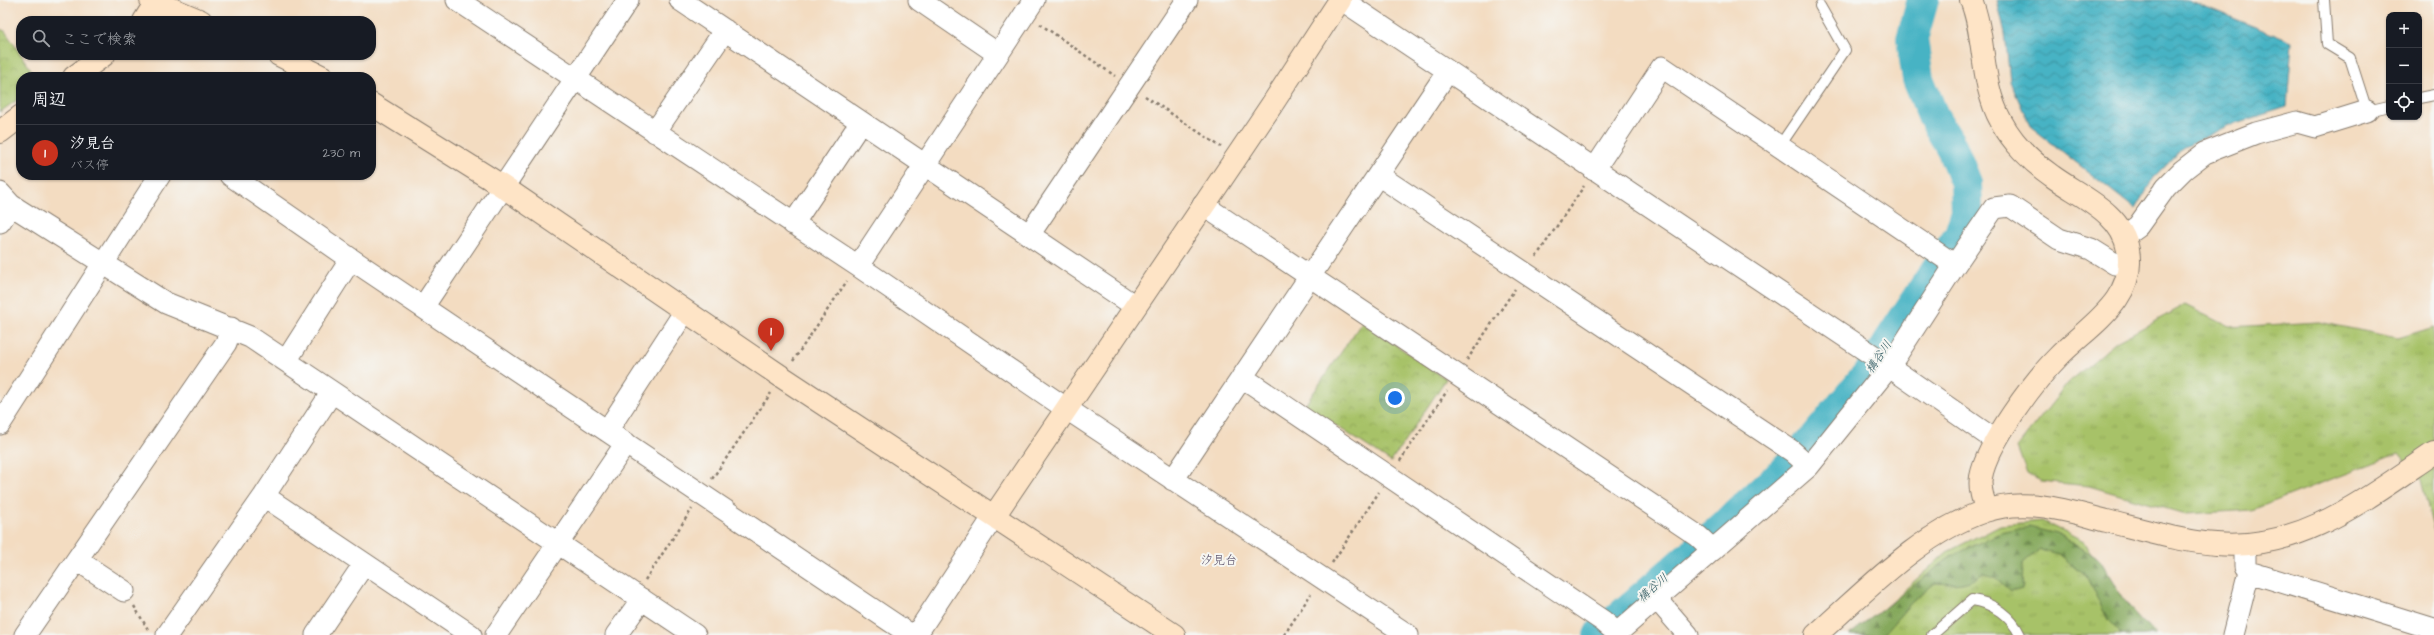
<!DOCTYPE html>
<html lang="ja">
<head>
<meta charset="utf-8">
<style>
  :root { --surface:#171b24; --page:#242831; --text:#f1f3f6; --muted:#9ea1a6; --line:#363941; --accent:#c8321e }
  body { margin:0; font-family:"Architects Daughter","Klee One",sans-serif; background:var(--page); color:var(--text) }
  .controls { position:absolute; right:12px; top:12px; display:grid; overflow:hidden; border-radius:8px; box-shadow:0 1px 3px #0004 }
  .controls button { width:36px; height:36px; display:grid; place-items:center; padding:0; border:0; border-bottom:1px solid var(--line); background:var(--surface); color:var(--text); font:20px sans-serif }
  .you { position:absolute; left:1395px; top:398px; width:14px; height:14px; margin:-10px; border:3px solid #fff; border-radius:50%; background:#1a73e8; box-shadow:0 0 0 6px #1a73e833 }
  .badge { display:grid; place-items:center; width:26px; height:26px; border-radius:50%; background:var(--accent); color:#fff; font-size:13px; font-weight:700 }
  .pin { position:absolute; translate:-50% -33px; filter:drop-shadow(0 1px 2px #0008) }
  .pin::after { content:''; position:absolute; top:21px; width:14px; height:12px; background:inherit; clip-path:polygon(0 0,100% 0,50% 100%) }
  .list { margin:0; padding:0; list-style:none }
  h2 { display:flex; justify-content:space-between; align-items:center; height:52px; margin:0; padding:0 16px; font-size:17px }
  h2 small { font-size:13px; font-weight:400; color:var(--muted) }
  .list li { display:grid; grid-template-columns:26px 1fr auto; gap:12px; align-items:center; box-sizing:border-box; height:56px; padding:0 16px; border-top:1px solid var(--line) }
  .list b { display:block; font-size:15px; white-space:nowrap }
  .list p { margin:0; font-size:13px; white-space:nowrap; color:var(--muted) }
  .list em { font-size:13px; font-style:normal; color:var(--muted) }
  .icon { flex:none; width:22px; height:22px; fill:none; stroke:currentColor; stroke-width:2; stroke-linecap:round; stroke-linejoin:round }
  .map { position:relative; flex:none; width:2434px; height:635px; overflow:hidden }
  .search { position:absolute; background:var(--surface); box-shadow:0 1px 3px #0004; left:16px; top:16px; width:360px; height:44px; display:flex; align-items:center; gap:10px; box-sizing:border-box; padding:0 14px; border-radius:16px; color:var(--muted); font-size:15px }
  .panel { position:absolute; background:var(--surface); box-shadow:0 1px 3px #0004; left:16px; top:72px; width:360px; height:108px; border-radius:16px }
  .map>svg:first-child { display:block }
</style>
</head>
<body>
<div class="map">
<svg width="2434" height="635" viewBox="0 0 2434 635">
  <defs>
    <pattern id="grass-tufts" width="24" height="20" patternUnits="userSpaceOnUse"><rect width="24" height="20" fill="#a7c268"/><path d="M3 7l-1-3M5 7V3M7 7l1-3M15 17l-1-3M17 17v-4M19 17l1-3" fill="none" stroke="#8fa65a"/></pattern>
    <pattern id="forest-firs" width="22" height="20" patternUnits="userSpaceOnUse"><rect width="22" height="20" fill="#85a85c"/><path d="M5 1l3.5 6h-7zM16 11l3.5 6h-7z" fill="#6c884b"/></pattern>
    <pattern id="park-crowns" width="20" height="18" patternUnits="userSpaceOnUse"><rect width="20" height="18" fill="#a7c268"/><path d="M2 6a3 3 0 1 1 6 0M12 15a3 3 0 1 1 6 0" fill="none" stroke="#8fa65a"/></pattern>
    <pattern id="water-waves" width="16" height="10" patternUnits="userSpaceOnUse"><rect width="16" height="10" fill="#47b3c4"/><path d="M0 5q4-4 8 0t8 0" fill="none" stroke="#3a919e"/></pattern>
  </defs>
  <rect width="100%" height="100%" fill="#f6f6f2"/>
  <filter id="ink" filterUnits="userSpaceOnUse"><feTurbulence type="fractalNoise" baseFrequency=".025" numOctaves="2"/><feDisplacementMap in="SourceGraphic" scale="8" xChannelSelector="R" yChannelSelector="G"/><feConvolveMatrix kernelMatrix="1 2 1 2 8 2 1 2 1" color-interpolation-filters="sRGB"/></filter>
  <filter id="wash" filterUnits="userSpaceOnUse"><feTurbulence type="fractalNoise" baseFrequency=".012" numOctaves="4" result="noise"/><feDisplacementMap in="SourceGraphic" scale="16" xChannelSelector="R" yChannelSelector="G"/><feGaussianBlur stdDeviation="0.9" result="paint"/><feColorMatrix in="noise" values="0 0 0 0 0 0 0 0 0 0 0 0 0 0 0 0 0 1.4 0 .05"/><feComposite in="paint" operator="in"/></filter>
  <g filter="url(#wash)">
    <rect width="100%" height="100%" fill="#f3dcc1"/>
    <!-- grass -->
    <path fill="url(#grass-tufts)" stroke="#626f42" d="M2185 305 2229 327 2319 322 2398 338 2434 327V531L2421 480 2399 453 2252 510 2185 514 2089 486 2041 481 2027 474 2017 447 2068 383 2116 342Z
      M2042 521 2084 542 2123 614 2144 635H1854L1947 552 2000 525Z"/>
    <!-- forest -->
    <path fill="url(#forest-firs)" stroke="#50623c" d="M2029 527 2057 534 2100 560 2128 605 2156 635H2122L2108 620 2086 576 2059 554 2040 549 2023 563 2022 589 2011 592 1996 578 1983 573C1966 586 1956 584 1935 583L1911 603 1883 635H1849L1952 556 2000 533Z"/>
    <!-- park -->
    <path fill="url(#park-crowns)" stroke="#626f42" d="M0 29 5 31 36 77H21V97L0 112Z
      M1362 322 1446 379 1391 462 1305 405Z"/>
    <!-- water -->
    <path fill="url(#water-waves)" stroke="#326870" d="M1997 0H2189L2292 42 2287 107 2227 126 2183 148 2153 179 2135 209 2030 126 2010 81 2005 33Z"/>
    <g fill="none" stroke-linecap="round" stroke-linejoin="round">
      <!-- river -->
      <path stroke="#47b3c4" stroke-width="32" d="M1599 635 1722 528 1784 471 1816 437 1867 375 1960 234 1967 212 1966 183 1952 148 1933 116 1918 79 1912 39 1923 0"/>
    </g>
  </g>
  <g filter="url(#ink)">
    <g fill="none" stroke-linecap="round" stroke-linejoin="round">
      <defs>
        <path id="lane" d="M2324 0 2327 44 2350 58 2367 111 2389 106
          M2419 98 2434 95
          M1779 147 1845 50 1820 6
          M1932 635 1972 600C1992 602 2012 617 2020 635"/>
        <path id="street" d="M457 0 858 266 1067 409 1408 635
          M680 0 1135 306
          M919 0 998 54
          M1342 0 1871 354 1995 440
          M655 132 725 30
          M1594 170 1662 67 1955 265
          M230 175 351 259 911 635
          M1378 175 1792 451 1809 466
          M0 193 11 205 166 303 250 337 695 635
          M1203 205 1698 536 1713 550
          M0 222 11 205
          M793 224 861 122
          M1029 235 1187 0
          M2124 236 2138 226 2166 187 2183 170 2205 153 2256 133 2297 122 2315 127 2367 111
          M858 266 1034 0
          M423 307 628 0
          M286 361 351 259
          M1242 377 1603 621 1617 633
          M0 424 160 175
          M607 431 685 311
          M1173 480 1448 71
          M264 496 471 635
          M2245 545V566L2249 572 2434 629
          M77 560 124 591
          M1657 599 1688 635
          M25 635 226 343 231 328
          M167 635 264 496 332 392
          M316 635 364 564
          M496 635 626 443
          M616 635 642 599
          M916 635 994 516
          M1615 635 1809 466 1889 367 1955 265 1994 208 2010 206 2059 239 2091 249 2115 264 2129 263
          M2233 635 2249 572"/>
        <path id="secondary" d="M151 0 201 21
          M1971 0C1986 37 1980 83 2001 121 2012 142 2032 162 2052 176 2079 196 2122 212 2128 250 2137 300 2088 326 2058 357 2034 381 1987 444 1981 477 1979 489 1983 500 1987 510
          M144 21 156 2
          M279 55 323 77
          M74 77 104 55
          M371 104 502 186 782 377 1174 635
          M0 132 21 116
          M994 516 1271 106 1340 0
          M1816 635C1867 590 1920 533 1985 511 2026 497 2068 511 2107 521 2143 530 2179 541 2216 544 2300 552 2368 497 2434 453"/>
      </defs>
      <!-- lane casing -->
      <use href="#lane" stroke="#887c6e" stroke-width="12"/>
      <!-- street casing -->
      <use href="#street" stroke="#887c6e" stroke-width="23"/>
      <!-- secondary casing -->
      <use href="#secondary" stroke="#887c6e" stroke-width="24"/>
      <!-- path -->
      <path stroke="#887c6e" stroke-width="2.5" stroke-dasharray="3 3" stroke-linecap="butt" d="M1040 24 1115 76
        M1145 96 1221 147
        M1536 257 1584 186
        M1467 360 1515 289
        M793 361 847 281
        M1400 461 1447 391
        M712 479 771 393
        M1332 563 1379 492
        M645 580 692 509
        M134 606 149 631
        M1284 635 1311 594"/>
      <!-- lane -->
      <use href="#lane" stroke="#fff" stroke-width="10"/>
      <!-- street -->
      <use href="#street" stroke="#fff" stroke-width="21"/>
      <!-- secondary -->
      <use href="#secondary" stroke="#fee4c6" stroke-width="22"/>
    </g>
  </g>
  <g text-anchor="middle" dominant-baseline="central" stroke-width="4" stroke-linejoin="round" paint-order="stroke">
    <!-- water labels -->
    <g font-size="12" font-style="italic" fill="#2d585f" stroke="#f6f6f2">
      <text transform="translate(1879 357) rotate(-56)">構谷川</text>
      <text transform="translate(1653 588) rotate(-41)">構谷川</text>
    </g>
    <!-- neighbourhood labels -->
    <g font-size="12" fill="#534963" stroke="#f6f6f2">
      <text x="1219" y="560">汐見台</text>
    </g>
  </g>
</svg>
<div class="controls">
<button>+</button>
<button>−</button>
<button><svg class="icon" aria-label="locate" viewBox="0 0 24 24"><circle cx="12" cy="12" r="6"/><path d="M12 2v4M12 18v4M2 12h4M18 12h4"/></svg></button>
</div>
<div class="you"></div>
<div class="pin badge" style="left:771px;top:351px">1</div>
<div class="search"><svg class="icon" aria-label="search" viewBox="0 0 24 24"><circle cx="10" cy="10" r="6"/><path d="M15 15l6 6"/></svg>ここで検索</div>
<section class="panel">
<h2>周辺<small></small></h2>
<ul class="list">
<li><span class="badge">1</span><div><b>汐見台</b><p>バス停</p></div><em>230 m</em></li>
</ul>
</section>
</div>
</body>
</html>
